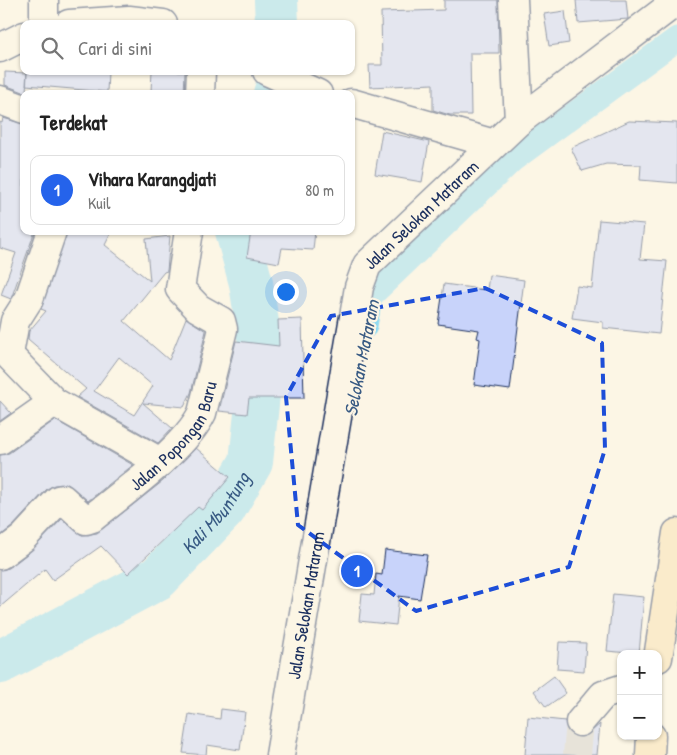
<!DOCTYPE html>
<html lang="id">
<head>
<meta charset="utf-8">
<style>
  :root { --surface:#fff; --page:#f6f6f6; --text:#222; --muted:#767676; --line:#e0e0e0; --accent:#2563eb }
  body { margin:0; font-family:"Patrick Hand",sans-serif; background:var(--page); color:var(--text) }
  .controls { position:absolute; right:15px; bottom:15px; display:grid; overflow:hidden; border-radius:10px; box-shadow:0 1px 4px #0004 }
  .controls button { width:45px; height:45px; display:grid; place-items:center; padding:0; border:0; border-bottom:1px solid var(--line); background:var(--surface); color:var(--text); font:25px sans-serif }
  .you { position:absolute; left:285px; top:291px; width:18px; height:18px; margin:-12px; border:4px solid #fff; border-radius:50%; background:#1a73e8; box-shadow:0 0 0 8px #1a73e833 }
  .badge { display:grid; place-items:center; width:32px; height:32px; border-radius:50%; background:var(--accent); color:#fff; font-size:16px; font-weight:700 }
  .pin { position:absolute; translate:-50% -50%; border:2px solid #fff; box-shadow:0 1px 5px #0006 }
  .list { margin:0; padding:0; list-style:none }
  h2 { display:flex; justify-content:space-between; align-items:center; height:65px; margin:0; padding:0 20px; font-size:21px }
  h2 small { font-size:16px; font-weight:400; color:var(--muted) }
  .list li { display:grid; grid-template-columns:32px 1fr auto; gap:15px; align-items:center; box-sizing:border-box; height:70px; margin:0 10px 10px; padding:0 10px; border:1px solid var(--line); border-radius:10px }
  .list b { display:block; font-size:19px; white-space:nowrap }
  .list p { margin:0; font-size:16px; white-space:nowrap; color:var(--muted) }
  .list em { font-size:16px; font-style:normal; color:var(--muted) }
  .icon { flex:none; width:28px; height:28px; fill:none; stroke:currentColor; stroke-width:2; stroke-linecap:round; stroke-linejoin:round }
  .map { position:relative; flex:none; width:677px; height:755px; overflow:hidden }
  .search { position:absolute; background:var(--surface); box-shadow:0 1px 4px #0004; left:20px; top:20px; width:335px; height:55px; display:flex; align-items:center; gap:12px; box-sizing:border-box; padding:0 18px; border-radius:10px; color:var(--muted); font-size:19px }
  .panel { position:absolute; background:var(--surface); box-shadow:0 1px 4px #0004; left:20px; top:90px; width:335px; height:145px; border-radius:10px }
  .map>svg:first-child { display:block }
</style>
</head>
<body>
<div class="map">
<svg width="677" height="755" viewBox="0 0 677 755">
  <rect width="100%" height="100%" fill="#fcf5e5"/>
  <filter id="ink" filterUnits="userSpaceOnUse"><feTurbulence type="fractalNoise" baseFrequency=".02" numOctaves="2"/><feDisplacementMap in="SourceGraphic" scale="10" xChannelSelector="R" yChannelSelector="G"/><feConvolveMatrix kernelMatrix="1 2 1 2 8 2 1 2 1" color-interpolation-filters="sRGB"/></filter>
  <g filter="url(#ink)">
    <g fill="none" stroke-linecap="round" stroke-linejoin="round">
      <!-- canal -->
      <path stroke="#91dbf2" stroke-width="25" d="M365 326 370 296 512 160 677 39"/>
      <!-- river -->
      <g stroke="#91dbf2" stroke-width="44">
        <path d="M276 0 277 24"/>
        <path d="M275 94 278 86V71"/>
        <path id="s1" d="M0 662 158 578 224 509 251 462 262 356 251 283 237 231"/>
      </g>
    </g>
    <!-- building -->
    <path fill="#c8d3fa" stroke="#1b2f5e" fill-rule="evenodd" d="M444 0H498L499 53H470L471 115H450L433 110V84L370 87 369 65H382L381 12 444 10Z
      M576 0H626L628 19 578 23Z
      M565 11 569 43 549 46 544 14Z
      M27 71 108 72 107 92 26 85Z
      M152 71H185L184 94H159V91H151Z
      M5 72 27 73 26 93 5 85Z
      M3 118 24 124V231H35L11 299 1 295 16 253 0 248V122L2 123Z
      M629 121 677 123V183L640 180 641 165 606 164 582 171 571 148Z
      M382 131 429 142 422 182 375 174Z
      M599 220 644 224 640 259 667 261 659 334 603 328V322L572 318 577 286 592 288Z
      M67 231H112L105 245 150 281 146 239 170 236 167 271 164 272 124 321 169 360 186 318 206 331 191 393 184 407 143 403 172 428 158 443 77 397 86 389 28 339 29 331 46 311 41 309ZM119 357 153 386 134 415 94 391Z
      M251 231H315L313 250 282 248 279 263 247 257Z
      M489 275 524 280 510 390 474 385 480 339 477 338 479 330 438 324 444 284 487 290Z
      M302 319 304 398H249L247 414 219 411 236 341 279 346 278 320Z
      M0 401 11 413 0 421Z
      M55 420 133 465 88 501 68 484 54 485 47 489 13 526 0 536V455L9 453Z
      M196 448 230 477 202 510 198 507 128 574 101 546 53 580 45 569 0 607V570L9 568 32 550 62 519 82 535 97 533 163 481Z
      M385 550 427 555 420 599 399 596 396 625 359 621 362 594 374 595 376 574 382 575Z
      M613 594 644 597 639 654 607 651Z
      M559 642 586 643 584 671 557 669Z
      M554 676 566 693 546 707 534 691Z
      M221 709 245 712 240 750 207 745 206 755 183 753 189 714 220 719Z
      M528 717 565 721 570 734 578 737 586 736 600 724 597 755H525Z"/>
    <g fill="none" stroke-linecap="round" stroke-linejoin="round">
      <!-- minor-tunnel -->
      <path stroke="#cfcdca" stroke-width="28" stroke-dasharray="28 14" stroke-linecap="butt" d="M577 755 580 722"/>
      <defs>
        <g id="minor">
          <path d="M44 0V24"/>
          <path d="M513 0 519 121"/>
          <path d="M69 24 129 20 163 24"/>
          <path d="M0 48 24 36"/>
          <path d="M267 71 318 94"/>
          <path d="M200 94 201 71"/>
          <path d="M0 100 24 109"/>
          <path d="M351 103 494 144"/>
          <path d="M0 346 54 402 160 462"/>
          <path d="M9 354 15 321 29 299 52 231"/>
          <path d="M0 440 54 402"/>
          <path id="s2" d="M0 555 23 538 58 500 63 499 86 520 92 518C123 493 186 447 202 413L223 329 221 321 198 308 180 289 189 231"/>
          <path d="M580 722 603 695 621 689"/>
          <path id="s3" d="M280 755 359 287 367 265 519 121 677 1"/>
        </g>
        <path id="major" d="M658 658 677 533
          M650 755 651 736"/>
      </defs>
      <!-- minor casing -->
      <use href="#minor" stroke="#1b2f5e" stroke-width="31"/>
      <!-- major casing -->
      <use href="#major" stroke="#1b2f5e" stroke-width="31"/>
      <!-- minor -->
      <use href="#minor" stroke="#fcf5e5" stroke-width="28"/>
      <!-- major -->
      <use href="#major" stroke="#f9deab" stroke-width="28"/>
    </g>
  </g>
  <!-- marked area -->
  <path d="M0 0H677V755H0ZM485 288 602 343 605 449 569 567 416 611 298 525 286 397 331 316Z" fill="#fcf5e5" fill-opacity=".55" fill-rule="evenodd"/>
  <path fill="none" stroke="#1d4ed8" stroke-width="4" stroke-dasharray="10 6" stroke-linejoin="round" d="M485 288 602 343 605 449 569 567 416 611 298 525 286 397 331 316Z"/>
  <g text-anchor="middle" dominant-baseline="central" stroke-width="4.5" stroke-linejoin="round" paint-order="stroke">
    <!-- street labels -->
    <g font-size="18" fill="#1b2f5e" stroke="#fcf5e5">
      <text stroke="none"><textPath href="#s3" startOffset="572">Jalan Selokan Mataram</textPath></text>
      <text stroke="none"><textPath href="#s2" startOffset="241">Jalan Popongan Baru</textPath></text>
      <text stroke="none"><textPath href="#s3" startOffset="152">Jalan Selokan Mataram</textPath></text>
    </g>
    <!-- water labels -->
    <g font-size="19" font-style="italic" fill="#385a83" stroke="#fcf5e5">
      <text transform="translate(361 358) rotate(-79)">Selokan Mataram</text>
      <text stroke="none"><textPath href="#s1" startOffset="266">Kali Mbuntung</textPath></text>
    </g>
  </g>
</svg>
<div class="controls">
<button>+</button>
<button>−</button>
</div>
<div class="you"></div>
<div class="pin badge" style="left:357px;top:571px">1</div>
<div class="search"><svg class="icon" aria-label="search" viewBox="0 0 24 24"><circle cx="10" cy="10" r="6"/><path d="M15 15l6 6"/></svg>Cari di sini</div>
<section class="panel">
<h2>Terdekat<small></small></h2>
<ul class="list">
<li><span class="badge">1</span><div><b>Vihara Karangdjati</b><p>Kuil</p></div><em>80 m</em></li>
</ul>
</section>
</div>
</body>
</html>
